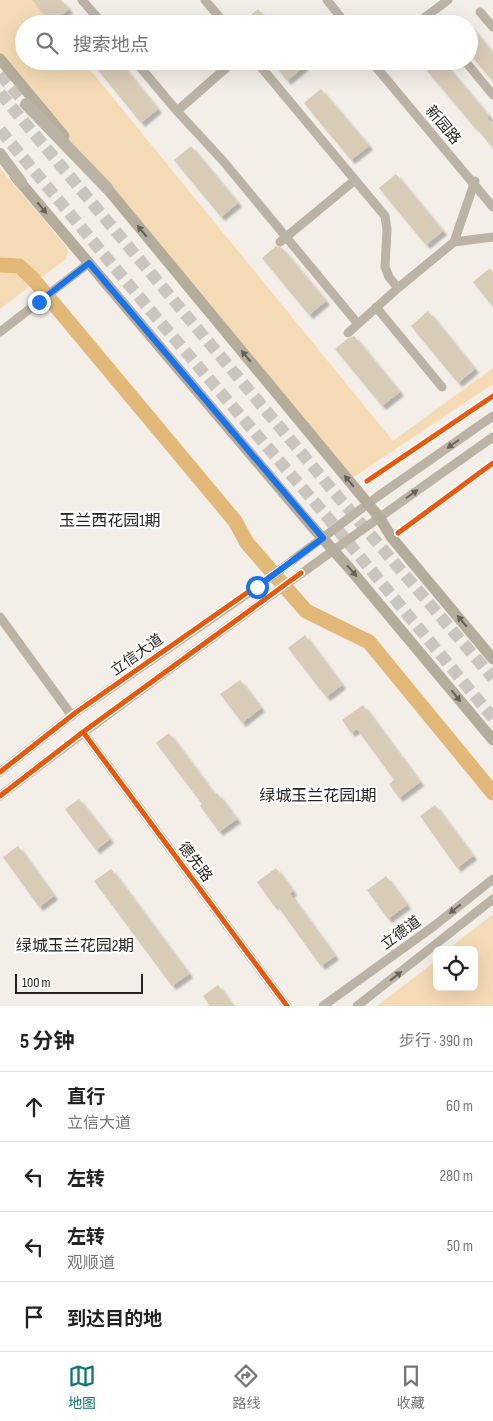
<!DOCTYPE html>
<html lang="zh">
<head>
<meta charset="utf-8">
<style>
  :root { --surface:#fff; --page:#f6f6f6; --text:#222; --muted:#767676; --line:#e0e0e0; --accent:#0f766e }
  body { margin:0; font-family:"Sofia Sans Condensed","Noto Sans SC",sans-serif; background:var(--page); color:var(--text) }
  .controls { position:absolute; right:15px; bottom:15px; display:grid; overflow:hidden; border-radius:8px; box-shadow:0 5px 20px #0002 }
  .controls button { width:45px; height:45px; display:grid; place-items:center; padding:0; border:0; border-bottom:1px solid var(--line); background:var(--surface); color:var(--text); font:25px sans-serif }
  .scale { position:absolute; left:15px; bottom:12px; width:128px; box-sizing:border-box; padding-left:5px; border:2px solid #26231e; border-top:0; font-size:14px; line-height:18px; white-space:nowrap; color:#26231e; -webkit-text-stroke:4px #fff; paint-order:stroke }
  .stop { position:absolute; width:15px; height:15px; margin:-11px; border:4px solid #1a73e8; border-radius:50%; background:#fff }
  .stop.end { background:#1a73e8; border-color:#fff; box-shadow:0 1px 5px #0008 }
  .list { margin:0; padding:0; list-style:none }
  h2 { display:flex; justify-content:space-between; align-items:center; height:65px; margin:0; padding:0 20px; font-size:21px }
  h2 small { font-size:16px; font-weight:400; color:var(--muted) }
  .list li { display:grid; grid-template-columns:32px 1fr auto; gap:15px; align-items:center; box-sizing:border-box; height:70px; padding:0 20px; border-top:1px solid var(--line) }
  .list b { display:block; font-size:19px; white-space:nowrap }
  .list p { margin:0; font-size:16px; white-space:nowrap; color:var(--muted) }
  .list em { font-size:16px; font-style:normal; color:var(--muted) }
  .icon { flex:none; width:28px; height:28px; fill:none; stroke:currentColor; stroke-width:2; stroke-linecap:round; stroke-linejoin:round }
  .map { position:relative; flex:none; width:493px; height:1006px; overflow:hidden }
  .search { position:absolute; background:var(--surface); box-shadow:0 5px 20px #0002; left:15px; right:15px; top:15px; height:55px; display:flex; align-items:center; gap:12px; box-sizing:border-box; padding:0 18px; border-radius:28px; color:var(--muted); font-size:19px }
  .sheet { height:345px; background:var(--surface) }
  nav { display:flex; justify-content:space-around; align-items:center; box-sizing:border-box; height:70px; border-top:1px solid var(--line); background:var(--surface); font-size:14px; color:var(--muted) }
  nav a { display:grid; justify-items:center; gap:2px }
  nav .on { color:var(--accent) }
  .map>svg:first-child { display:block }
</style>
</head>
<body>
<div class="map">
<svg width="493" height="1006" viewBox="0 0 493 1006">
  <defs>
    <filter id="shadow"><feDropShadow dx="4" dy="4" stdDeviation="1" flood-color="#0004"/></filter>
  </defs>
  <rect width="100%" height="100%" fill="#f3eee7"/>
  <!-- green -->
  <path fill="#f5dbb5" d="M0 0H33L52 24H24V61H83L393 441 493 368V384L351 479 0 56Z
    M0 168 68 249 66 259 0 309Z
    M493 914V1006H377L437 960V987H474V950H447Z"/>
  <g fill="none" stroke-linecap="round" stroke-linejoin="round">
    <!-- river -->
    <path stroke="#e1b878" stroke-width="15" d="M0 265 19 266 33 279 235 521 247 543 306 611 369 642 493 793"/>
  </g>
  <!-- building -->
  <path fill="#d9ccb7" filter="url(#shadow)" d="M32 0H61L69 9 52 23Z
    M258 9 270 24H240Z
    M469 24 493 53V82L469 53Z
    M99 61H119L158 109 141 123 94 65Z
    M272 61H301L305 66 287 81Z
    M439 61H443L489 116 487 118 493 125V149L476 127 475 128 427 71Z
    M321 89 369 146 351 160 304 103Z
    M191 146 238 203 221 217 174 160Z
    M396 174 443 231 426 245 379 188Z
    M276 246 282 248 326 301 309 315 262 258Z
    M490 268 493 272V307L473 282Z
    M428 311 475 369 458 383 411 326Z
    M354 336 400 392 382 406 335 349 347 339Z
    M305 635 342 685 326 697 288 648Z
    M240 680 261 708 242 723 220 694Z
    M363 705 420 782 399 798 389 784 394 780 357 729 351 733 342 720Z
    M169 733 215 795 217 793 237 819 219 832 200 806 202 804 156 743Z
    M79 799 110 839 96 850 65 809Z
    M435 805 473 856 457 868 420 816Z
    M18 846 54 896 39 907 3 857Z
    M276 868 293 891 290 894 335 956 321 966 276 904 274 906 257 882Z
    M111 869 189 974 172 986 94 881Z
    M386 876 407 905 388 919 367 890Z
    M218 985 233 1006H210L203 996Z"/>
  <g fill="none" stroke-linecap="round" stroke-linejoin="round">
    <!-- highway-tunnel -->
    <path stroke="#cac5bf" stroke-width="12" stroke-dasharray="12 6" stroke-linecap="butt" d="M0 74 26 104
      M0 93 340 499 493 678
      M0 130 156 317 323 512 493 718"/>
    <!-- minor -->
    <path stroke="#bdb2a6" stroke-width="9" d="M82 0 103 24
      M205 0 225 24
      M327 0 346 24
      M480 12 493 27
      M416 24 448 0
      M135 61 177 111 234 61
      M256 61 385 216 387 230 385 267 389 277 398 288
      M371 61 493 207
      M465 61 493 95
      M177 111 224 162 358 324
      M280 242 355 180
      M454 242 475 181
      M376 307 442 387
      M0 332 89 263
      M348 333 398 288 454 242 493 237
      M0 617 72 716
      M83 732 287 1006
      M0 772 75 713 257 587 377 497 493 416
      M0 796C162 672 327 554 493 437
      M323 1006 434 926 493 879
      M357 1006 493 899"/>
    <!-- major -->
    <path stroke="#b5ac9c" stroke-width="11" d="M0 59 64 136
      M15 176 309 523 350 569 493 740
      M101 181 379 517 392 538 493 659"/>
    <!-- highway -->
    <path stroke="#bbb2a6" stroke-width="12" d="M26 104 107 188
      M0 154 21 182"/>
    <defs>
      <path id="cycleway" d="M367 481 493 396
        M398 533 493 463
        M83 732 287 1006
        M0 772 75 713 291 562
        M0 796 83 732 301 573"/>
    </defs>
    <!-- cycleway casing -->
    <use href="#cycleway" stroke="#fff" stroke-width="8"/>
    <!-- cycleway -->
    <use href="#cycleway" stroke="#e8590c" stroke-width="5"/>
  </g>
  <!-- one-way arrows -->
  <defs><path id="oneway-solid" d="M-6-.8H1V-3.2L6.5 0L1 3.2V.8H-6Z" transform="scale(1.25)"/></defs>
  <g fill="#666157">
    <use href="#oneway-solid" transform="translate(42 208) rotate(50)"/>
    <use href="#oneway-solid" transform="translate(142 231) rotate(-130)"/>
    <use href="#oneway-solid" transform="translate(246 356) rotate(-130)"/>
    <use href="#oneway-solid" transform="translate(349 481) rotate(-130)"/>
    <use href="#oneway-solid" transform="translate(352 571) rotate(49)"/>
    <use href="#oneway-solid" transform="translate(462 621) rotate(-130)"/>
    <use href="#oneway-solid" transform="translate(456 696) rotate(51)"/>
  </g>
  <g fill="#6a635b">
    <use href="#oneway-solid" transform="translate(453 444) rotate(145)"/>
    <use href="#oneway-solid" transform="translate(412 494) rotate(-35)"/>
    <use href="#oneway-solid" transform="translate(455 909) rotate(142)"/>
    <use href="#oneway-solid" transform="translate(396 976) rotate(-38)"/>
  </g>
  <g fill="none" stroke-linecap="round" stroke-linejoin="round">
    <!-- route -->
    <path stroke="#1a73e8" stroke-width="6" d="M39 302 89 263 323 538 257 587"/>
  </g>
  <g text-anchor="middle" dominant-baseline="central" stroke-width="4.5" stroke-linejoin="round" paint-order="stroke">
    <!-- street labels -->
    <g font-size="15" fill="#26231e" stroke="#fff">
      <text transform="translate(443 125) rotate(50)">新园路</text>
      <text transform="translate(137 655) rotate(-35)">立信大道</text>
      <text transform="translate(195 862) rotate(53)">德先路</text>
      <text transform="translate(401 933) rotate(-36)">立德道</text>
    </g>
    <!-- neighbourhood labels -->
    <g font-size="16" fill="#26231e" stroke="#fff">
      <text x="110" y="521">玉兰西花园1期</text>
      <text x="318" y="796">绿城玉兰花园1期</text>
      <text x="75" y="946">绿城玉兰花园2期</text>
    </g>
  </g>
</svg>
<div class="controls">
<button><svg class="icon" aria-label="locate" viewBox="0 0 24 24"><circle cx="12" cy="12" r="6"/><path d="M12 2v4M12 18v4M2 12h4M18 12h4"/></svg></button>
</div>
<div class="scale">100 m</div>
<div class="stop" style="left:257px;top:587px"></div>
<div class="stop end" style="left:39px;top:302px"></div>
<div class="search"><svg class="icon" aria-label="search" viewBox="0 0 24 24"><circle cx="10" cy="10" r="6"/><path d="M15 15l6 6"/></svg>搜索地点</div>
</div>
<section class="sheet">
<h2>5 分钟<small>步行 · 390 m</small></h2>
<ul class="list">
<li><svg class="icon" aria-label="ahead" viewBox="0 0 24 24"><path d="M12 20V5M6 11l6-6 6 6"/></svg><div><b>直行</b><p>立信大道</p></div><em>60 m</em></li>
<li><svg class="icon" aria-label="left" viewBox="0 0 24 24"><path d="M17 20v-9H6M10 6l-5 5 5 5"/></svg><div><b>左转</b></div><em>280 m</em></li>
<li><svg class="icon" aria-label="left" viewBox="0 0 24 24"><path d="M17 20v-9H6M10 6l-5 5 5 5"/></svg><div><b>左转</b><p>观顺道</p></div><em>50 m</em></li>
<li><svg class="icon" aria-label="arrive" viewBox="0 0 24 24"><path d="M6 21V4h12l-3 4 3 4H6"/></svg><div><b>到达目的地</b></div></li>
</ul>
</section>
<nav>
<a class="on"><svg class="icon" aria-label="map" viewBox="0 0 24 24"><path d="M3 6l6-2 6 2 6-2v14l-6 2-6-2-6 2zM9 4v14M15 6v14"/></svg>地图</a>
<a><svg class="icon" aria-label="directions" viewBox="0 0 24 24"><path d="M12 3l9 9-9 9-9-9zM9 14v-3h6M13 9l2 2-2 2"/></svg>路线</a>
<a><svg class="icon" aria-label="saved" viewBox="0 0 24 24"><path d="M7 4h10v16l-5-4-5 4z"/></svg>收藏</a>
</nav>
</body>
</html>
